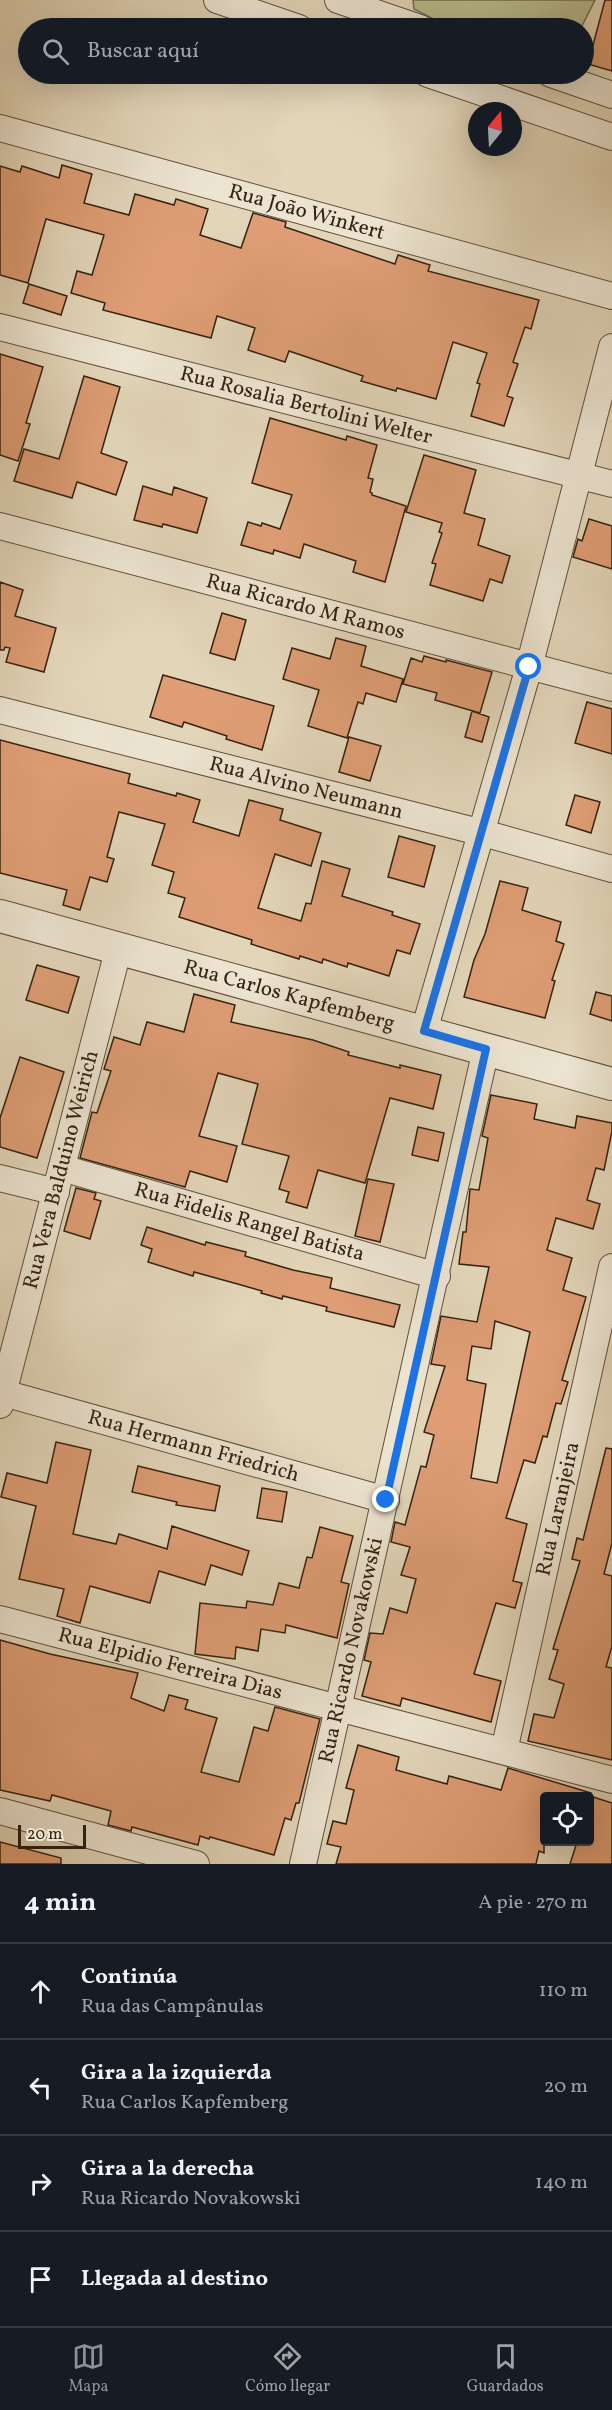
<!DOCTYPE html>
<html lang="es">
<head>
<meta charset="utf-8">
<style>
  :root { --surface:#171b24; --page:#20242c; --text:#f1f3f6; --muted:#9ea1a6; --line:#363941; --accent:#8c9099 }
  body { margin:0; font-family:Vollkorn,serif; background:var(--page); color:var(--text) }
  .controls { position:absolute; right:18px; bottom:18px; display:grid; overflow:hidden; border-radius:6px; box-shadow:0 6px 24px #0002 }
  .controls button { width:54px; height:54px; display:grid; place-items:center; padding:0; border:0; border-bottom:2px solid var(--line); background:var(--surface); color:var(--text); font:30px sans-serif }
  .compass { position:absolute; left:468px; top:102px; width:54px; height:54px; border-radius:50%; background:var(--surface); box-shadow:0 6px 24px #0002; rotate:18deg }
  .scale { position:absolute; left:18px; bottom:15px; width:68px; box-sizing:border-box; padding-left:6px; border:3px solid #352211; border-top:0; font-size:16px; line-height:21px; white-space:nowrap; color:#352211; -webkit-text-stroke:4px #ece4d1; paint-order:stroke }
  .stop { position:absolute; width:18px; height:18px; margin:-14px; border:4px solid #1a73e8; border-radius:50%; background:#fff }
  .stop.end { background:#1a73e8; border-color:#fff; box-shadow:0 2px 6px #0008 }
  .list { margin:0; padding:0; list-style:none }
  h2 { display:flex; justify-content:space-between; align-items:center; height:78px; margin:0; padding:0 24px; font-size:26px }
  h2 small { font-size:20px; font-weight:400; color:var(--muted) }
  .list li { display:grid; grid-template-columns:39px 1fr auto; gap:18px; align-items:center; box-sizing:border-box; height:96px; padding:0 24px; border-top:2px solid var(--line) }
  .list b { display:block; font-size:22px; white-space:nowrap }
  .list p { margin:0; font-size:20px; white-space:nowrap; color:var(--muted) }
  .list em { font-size:20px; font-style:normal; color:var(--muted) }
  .icon { flex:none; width:33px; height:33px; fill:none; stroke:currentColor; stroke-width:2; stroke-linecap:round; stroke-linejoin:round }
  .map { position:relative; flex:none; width:612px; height:1864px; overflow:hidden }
  .search { position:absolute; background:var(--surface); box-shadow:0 6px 24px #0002; left:18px; right:18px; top:18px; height:66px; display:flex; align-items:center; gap:15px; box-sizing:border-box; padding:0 21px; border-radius:33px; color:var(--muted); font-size:22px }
  .sheet { height:462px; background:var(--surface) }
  nav { display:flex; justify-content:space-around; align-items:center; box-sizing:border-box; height:84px; border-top:2px solid var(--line); background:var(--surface); font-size:16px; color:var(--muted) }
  nav a { display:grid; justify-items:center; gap:3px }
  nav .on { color:var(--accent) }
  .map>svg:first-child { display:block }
</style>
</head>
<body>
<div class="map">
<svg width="612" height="1864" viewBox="0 0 612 1864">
  <rect width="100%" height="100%" fill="#e2d5b8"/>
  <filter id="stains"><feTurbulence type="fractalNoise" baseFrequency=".00333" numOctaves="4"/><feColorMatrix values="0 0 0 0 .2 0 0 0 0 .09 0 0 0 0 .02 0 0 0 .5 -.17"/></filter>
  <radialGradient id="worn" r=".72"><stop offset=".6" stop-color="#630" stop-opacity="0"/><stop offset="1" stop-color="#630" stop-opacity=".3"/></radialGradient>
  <!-- green -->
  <path fill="#b7bc8d" stroke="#766f4f" stroke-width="1.5" d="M413 0H595L581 28H451L414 9Z"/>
  <!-- building -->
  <path fill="#de9d74" stroke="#352211" stroke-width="1.5" fill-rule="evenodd" d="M605 0H612V71L588 64Z
    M62 165 92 174 84 203 129 215 135 194 174 205 176 199 208 209 200 235 241 248 253 213 286 222 285 227 395 264 398 255 430 265 428 271 539 300 531 329 525 327 513 362 518 364 507 396 513 398 504 426 471 416 480 384 477 383 487 353 453 342 436 399 397 388 396 391 361 381 363 376 289 351 285 362 248 350 255 328 217 316 211 338 103 310 105 303 71 293 77 271 92 275 104 235 46 219 28 283 0 275V166L20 172 22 166 59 178Z
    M29 284 67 296 61 315 23 303Z
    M0 354 43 367 26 423 30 424 18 461 0 455Z
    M84 376 120 387 101 453 127 462 116 495 77 482 72 498 14 481 24 449 59 459Z
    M270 418 346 440 347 436 377 445 368 478 373 479 370 492 372 493V495L406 506 385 582 353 572 356 561 304 544 300 558 274 550 273 554 241 545 248 522 261 526 262 523 280 529 292 495 252 483Z
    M424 455 476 470 464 513 485 519 478 545 510 556 502 583 490 579 483 601 430 585 436 564 432 563 442 533 439 532 442 523 406 512Z
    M143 486 172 495 174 487 207 498 197 533 163 524 162 527 134 520Z
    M589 519 612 526V569L573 557 578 539 582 541Z
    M0 582 23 590 15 616 56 628 44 672 6 662 10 648 5 647 4 650H0Z
    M222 613 246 620 235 660 210 653Z
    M336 638 366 646 361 666 403 679 396 702 366 693 363 704 358 702 347 738 308 726 319 690 283 679 292 648 330 659Z
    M424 656 446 662V660L492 672 480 713 435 700 437 693 403 684 411 658 422 662Z
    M163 675 274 706 262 750 226 739 227 736 184 722 182 727 150 717Z
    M587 702 612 709V754L575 743Z
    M472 711 489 717 482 742 465 737Z
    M349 737 381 746 370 781 339 772Z
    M0 740 130 774 128 783 176 796 177 793 200 800 193 822 239 836 249 800 283 809 280 820 321 833 311 866 275 854 258 908 301 921 306 903 311 904 322 861 350 869 342 896 393 912 392 915 420 924 410 954 397 950 389 976 348 963 347 967 323 959 322 963 300 956 299 959 251 944 252 940 179 917 185 898 168 893 174 872 152 865 165 824 119 812 107 857 114 859 107 882 90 877 80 910 63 905 67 890 0 873Z
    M575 795 600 802 591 833 566 825Z
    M399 836 435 846 424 887 388 877Z
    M500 881 528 888 522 910 561 922 556 941 564 944 552 980 555 981 545 1018 464 997 474 960 485 934Z
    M37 965 79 977 68 1013 26 1000Z
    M596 992 612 996V1021L590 1014Z
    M194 994 235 1005 231 1022 313 1040 349 1052 348 1055 400 1068V1065L441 1075 433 1109 390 1098 365 1183 318 1170 307 1208 286 1202 289 1192 279 1189 289 1156 242 1144 258 1084 218 1073 199 1136 237 1146 227 1182 190 1171 185 1187 80 1158 92 1112 97 1113 111 1071 104 1069 114 1037 140 1045 147 1022 184 1032Z
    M20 1057 64 1072 37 1158 0 1147V1118Z
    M491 1095 537 1104 534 1119 575 1128 577 1116 612 1123V1131L604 1170 596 1168 587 1200 600 1204 593 1229 556 1218 547 1250 572 1258 563 1290 586 1297 562 1380 568 1382 561 1404 556 1403 547 1437 543 1436 535 1463 524 1460 506 1518 527 1524 513 1581 522 1583 515 1608 496 1603 474 1674 501 1681 491 1722 402 1698 400 1706 362 1696 371 1662 364 1660 370 1633 383 1634 390 1608 407 1613 416 1579 401 1575 410 1547 391 1542 395 1522 405 1525 421 1466 426 1467 434 1435 424 1432 445 1366 431 1364 441 1316 477 1322 489 1267 459 1264 463 1232H466L470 1189 479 1190 488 1138 482 1136ZM495 1321 530 1332 497 1483 471 1478 486 1384 467 1380 472 1346 491 1349Z
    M418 1127 444 1133 438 1161 412 1155Z
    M368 1179 394 1184 380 1242 355 1236Z
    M76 1188 96 1193 94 1199 101 1201 90 1239 64 1231Z
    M147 1227 205 1245 206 1242 246 1252 245 1256 293 1270 332 1278 330 1288 400 1305 394 1327 326 1311 327 1307 283 1296 282 1299 261 1293 262 1291 234 1283 194 1272 193 1276 148 1262 152 1249 141 1245Z
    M56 1442 91 1450 73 1534 116 1544 119 1534 167 1549 172 1526 249 1551 242 1575 211 1565 205 1585 159 1571 150 1603 90 1586 80 1623 57 1616 64 1589 19 1579 36 1506 1 1497 7 1473 47 1483Z
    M606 1448 612 1449V1543L604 1574 612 1576V1646L606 1667 612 1668V1760L528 1741 534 1714 554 1718 564 1684 549 1679 558 1650 553 1649 580 1561 572 1559 577 1538 583 1540Z
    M138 1466 220 1486 215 1511 176 1505 177 1502 132 1492Z
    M262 1488 287 1492 282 1522 257 1518Z
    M320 1527 353 1536 341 1582 349 1584 337 1638 286 1625 285 1633 261 1629 258 1651 236 1647 235 1659 195 1654 200 1603 246 1608 247 1601 273 1605 279 1583 299 1588 307 1557 312 1558Z
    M0 1640 50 1654 138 1673 131 1698 164 1711 169 1695 188 1700 185 1709 217 1718 201 1772 239 1782 254 1727 268 1731 275 1707 320 1719 299 1803H296L291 1820 285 1818 274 1855 210 1837 209 1839 200 1836 198 1845 132 1827 131 1831 108 1825 111 1811 52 1795 50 1801 0 1790Z
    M358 1745 399 1757 396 1770 447 1784 449 1776 501 1790 508 1768 591 1793 590 1796 612 1803V1864H570L577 1842H590V1797H544V1853L539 1851 536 1864H336L341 1847 327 1844 333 1821 346 1824 354 1790 346 1788Z
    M0 1842 61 1858V1864H0Z"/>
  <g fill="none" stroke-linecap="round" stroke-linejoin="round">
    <defs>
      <g id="minor">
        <path d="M217 0 299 28"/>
        <path d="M338 0 420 28"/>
        <path d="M428 74 612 137"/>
        <path d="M551 74 612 95"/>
        <path id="s1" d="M0 128 612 296"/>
        <path id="s2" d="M0 327 612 484"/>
        <path id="s3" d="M0 526 612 688"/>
        <path id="s4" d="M0 710 483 833 612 869"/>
        <path d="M424 1031 529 667 612 347"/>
        <path id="s5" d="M62 1168 437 1276"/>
        <path d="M0 1178 56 1192"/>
        <path id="s6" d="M0 1392 386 1500"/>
        <path id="s7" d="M0 1405 119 947"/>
        <path id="s8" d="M0 1619 612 1780"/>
        <path id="s9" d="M504 1751 612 1267"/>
        <path d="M0 1811 196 1864"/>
        <path id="s10" d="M303 1864 486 1049"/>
      </g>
      <g id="tertiary">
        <path id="s11" d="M0 916 612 1084"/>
      </g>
    </defs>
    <!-- minor casing -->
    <use href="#minor" stroke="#604f3b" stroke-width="28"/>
    <!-- tertiary casing -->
    <use href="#tertiary" stroke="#604f3b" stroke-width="34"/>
    <!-- minor -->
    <use href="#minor" stroke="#ece4d1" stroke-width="26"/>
    <!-- tertiary -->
    <use href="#tertiary" stroke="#ece4d1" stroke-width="32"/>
  </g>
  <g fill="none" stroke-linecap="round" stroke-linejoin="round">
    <!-- route -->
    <path stroke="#1a73e8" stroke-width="8" d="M386 1500 486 1049 424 1031 529 667"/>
  </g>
  <g text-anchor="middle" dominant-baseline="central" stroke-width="4.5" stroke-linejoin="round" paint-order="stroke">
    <!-- street labels -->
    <g font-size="21" fill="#352211" stroke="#ece4d1">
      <text stroke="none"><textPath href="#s1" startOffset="318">Rua João Winkert</textPath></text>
      <text stroke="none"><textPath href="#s2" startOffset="316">Rua Rosalia Bertolini Welter</textPath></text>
      <text stroke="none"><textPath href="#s3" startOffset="316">Rua Ricardo M Ramos</textPath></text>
      <text stroke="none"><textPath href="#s4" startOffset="316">Rua Alvino Neumann</textPath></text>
      <text stroke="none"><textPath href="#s11" startOffset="300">Rua Carlos Kapfemberg</textPath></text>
      <text stroke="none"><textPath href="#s7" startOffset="243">Rua Vera Balduino Weirich</textPath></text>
      <text stroke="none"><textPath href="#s5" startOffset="195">Rua Fidelis Rangel Batista</textPath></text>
      <text stroke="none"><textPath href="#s6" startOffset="201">Rua Hermann Friedrich</textPath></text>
      <text stroke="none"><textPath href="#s9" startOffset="248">Rua Laranjeira</textPath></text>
      <text stroke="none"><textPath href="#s10" startOffset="219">Rua Ricardo Novakowski</textPath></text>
      <text stroke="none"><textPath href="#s8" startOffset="176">Rua Elpidio Ferreira Dias</textPath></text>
    </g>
  </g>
  <rect width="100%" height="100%" filter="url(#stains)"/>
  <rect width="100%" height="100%" fill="url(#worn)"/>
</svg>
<div class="controls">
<button><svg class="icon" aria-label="locate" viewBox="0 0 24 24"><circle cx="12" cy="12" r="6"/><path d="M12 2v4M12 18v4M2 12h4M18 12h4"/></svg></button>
</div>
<svg class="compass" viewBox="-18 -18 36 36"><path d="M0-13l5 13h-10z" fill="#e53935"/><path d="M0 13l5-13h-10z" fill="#9ea1a6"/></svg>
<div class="scale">20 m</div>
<div class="stop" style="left:529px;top:667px"></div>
<div class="stop end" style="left:386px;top:1500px"></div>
<div class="search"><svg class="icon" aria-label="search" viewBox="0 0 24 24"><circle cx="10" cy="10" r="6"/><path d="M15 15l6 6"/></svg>Buscar aquí</div>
</div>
<section class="sheet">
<h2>4 min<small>A pie · 270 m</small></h2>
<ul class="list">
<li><svg class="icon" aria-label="ahead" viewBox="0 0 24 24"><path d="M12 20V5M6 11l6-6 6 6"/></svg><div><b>Continúa</b><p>Rua das Campânulas</p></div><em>110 m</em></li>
<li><svg class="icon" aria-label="left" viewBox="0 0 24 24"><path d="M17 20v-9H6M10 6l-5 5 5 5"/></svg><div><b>Gira a la izquierda</b><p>Rua Carlos Kapfemberg</p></div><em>20 m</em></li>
<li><svg class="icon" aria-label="right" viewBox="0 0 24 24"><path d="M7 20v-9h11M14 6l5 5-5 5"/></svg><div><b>Gira a la derecha</b><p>Rua Ricardo Novakowski</p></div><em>140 m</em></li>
<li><svg class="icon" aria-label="arrive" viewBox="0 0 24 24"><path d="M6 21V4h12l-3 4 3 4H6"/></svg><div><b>Llegada al destino</b></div></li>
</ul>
</section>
<nav>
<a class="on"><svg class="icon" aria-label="map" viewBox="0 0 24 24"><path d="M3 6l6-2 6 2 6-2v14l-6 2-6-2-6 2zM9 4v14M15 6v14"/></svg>Mapa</a>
<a><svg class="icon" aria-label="directions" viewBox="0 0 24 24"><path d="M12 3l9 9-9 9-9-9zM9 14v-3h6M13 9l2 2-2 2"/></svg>Cómo llegar</a>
<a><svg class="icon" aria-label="saved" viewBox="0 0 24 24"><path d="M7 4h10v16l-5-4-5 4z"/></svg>Guardados</a>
</nav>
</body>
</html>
